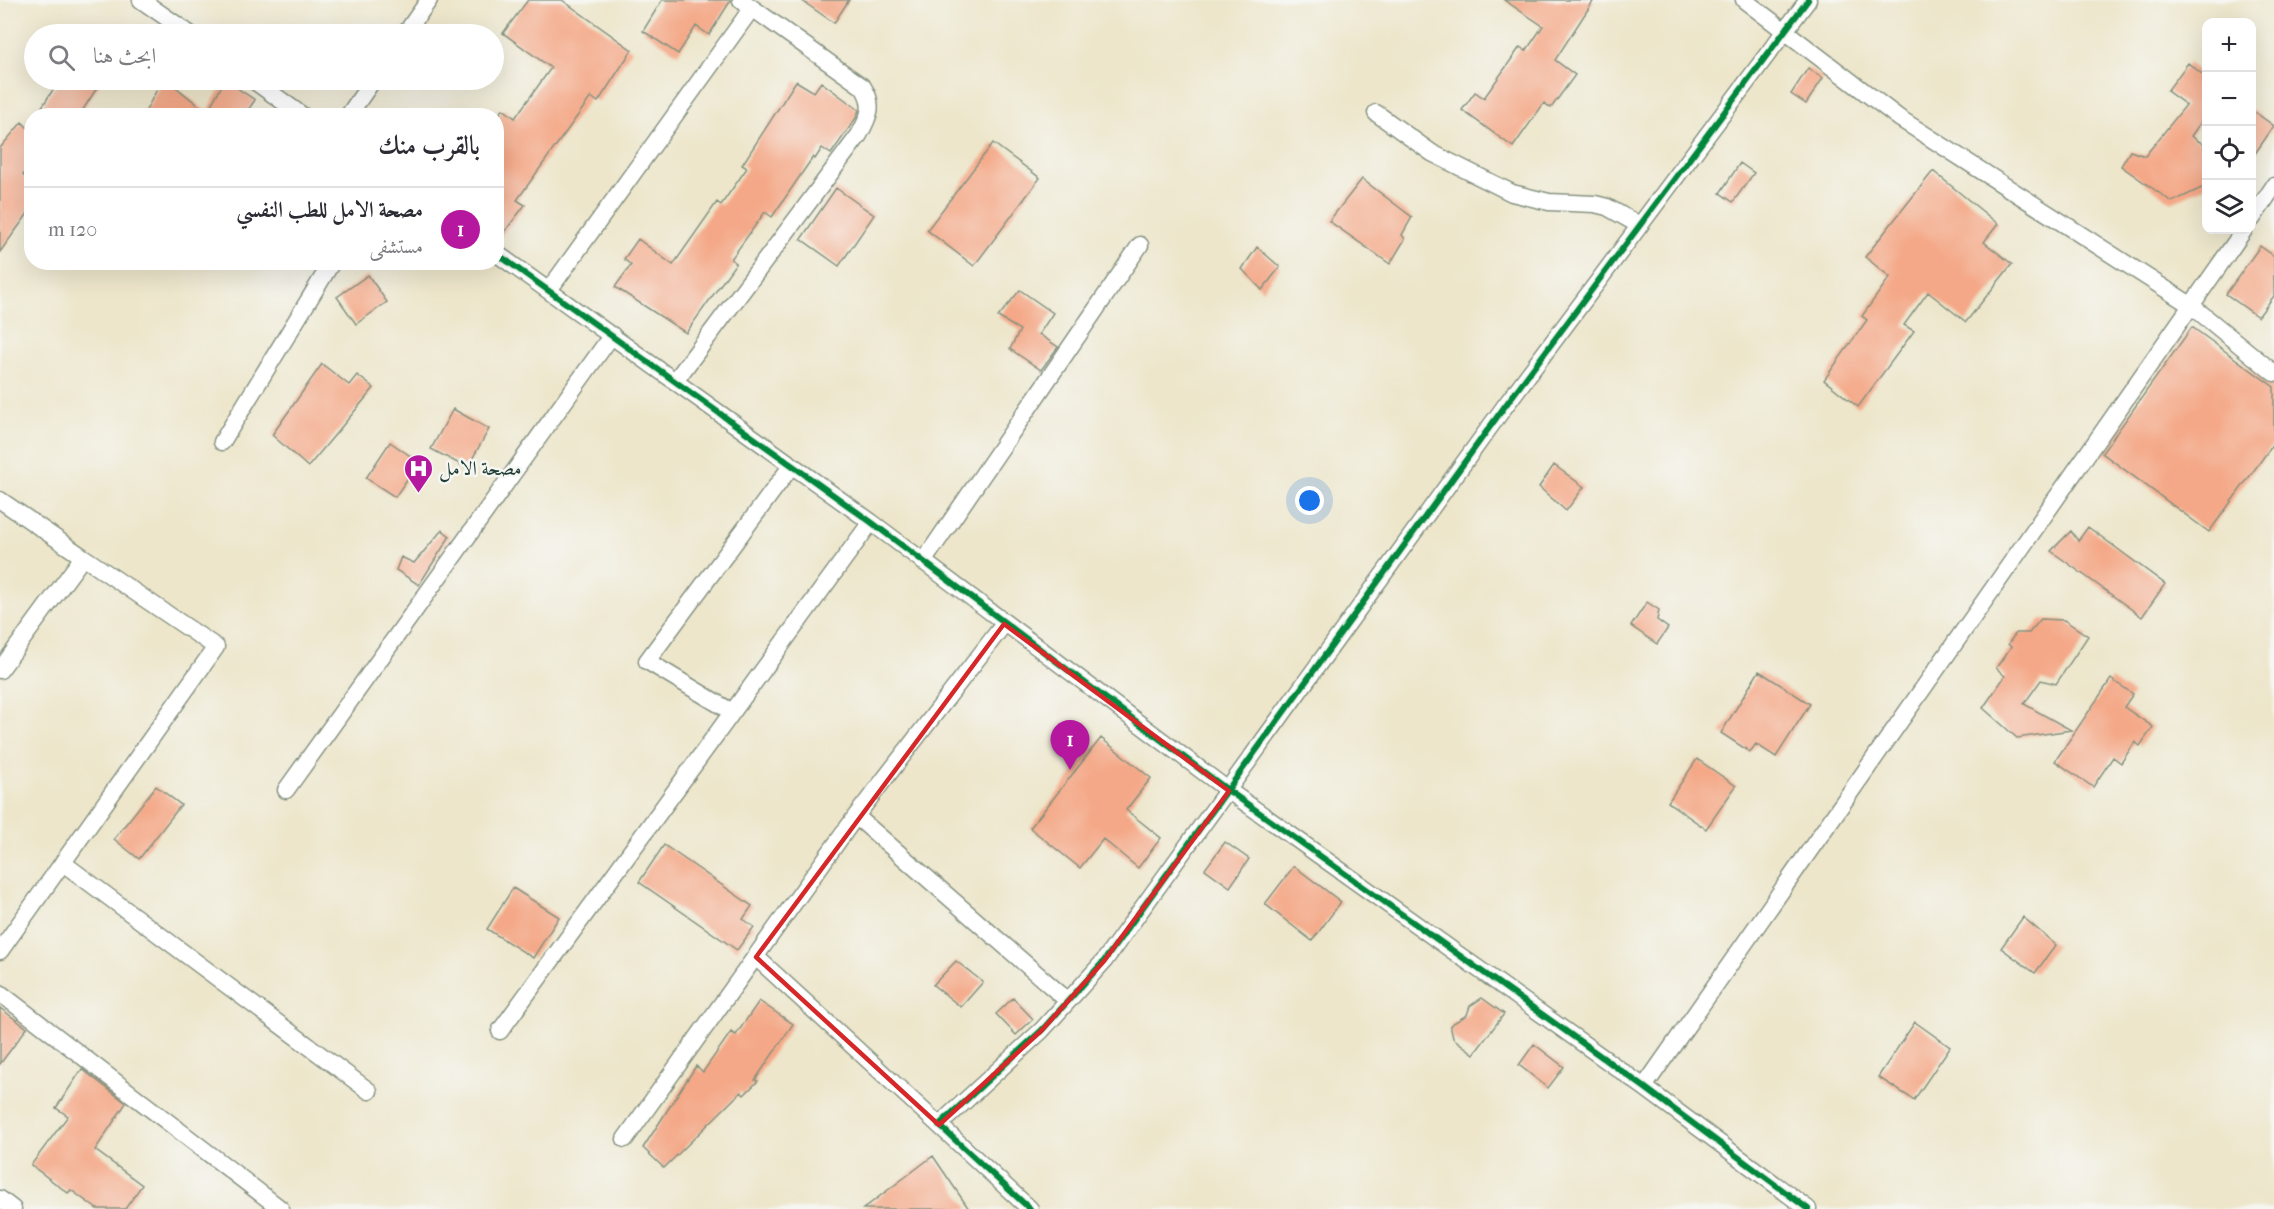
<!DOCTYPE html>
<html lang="ar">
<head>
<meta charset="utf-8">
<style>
  :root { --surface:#fff; --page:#f7f7f7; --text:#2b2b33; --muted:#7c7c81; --line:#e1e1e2; --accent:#b5179e }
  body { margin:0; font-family:"IM FELL French Canon",Amiri,serif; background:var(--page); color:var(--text); direction:rtl }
  .controls { position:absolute; right:18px; top:18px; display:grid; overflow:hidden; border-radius:12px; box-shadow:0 6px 24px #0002 }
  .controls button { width:54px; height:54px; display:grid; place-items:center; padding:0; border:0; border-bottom:2px solid var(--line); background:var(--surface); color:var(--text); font:30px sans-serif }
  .you { position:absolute; left:1310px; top:501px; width:21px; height:21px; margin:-15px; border:4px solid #fff; border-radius:50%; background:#1a73e8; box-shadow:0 0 0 9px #1a73e833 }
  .badge { display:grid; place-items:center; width:39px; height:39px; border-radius:50%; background:var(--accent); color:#fff; font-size:20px; font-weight:700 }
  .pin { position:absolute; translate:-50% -50px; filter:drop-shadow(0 2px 3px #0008) }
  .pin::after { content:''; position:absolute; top:32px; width:21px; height:18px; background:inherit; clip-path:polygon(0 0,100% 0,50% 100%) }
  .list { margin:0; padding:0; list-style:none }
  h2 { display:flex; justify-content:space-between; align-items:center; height:78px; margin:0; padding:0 24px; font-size:26px }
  h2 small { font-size:20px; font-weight:400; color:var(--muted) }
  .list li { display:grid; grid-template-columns:39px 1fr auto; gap:18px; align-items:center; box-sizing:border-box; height:84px; padding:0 24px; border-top:2px solid var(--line) }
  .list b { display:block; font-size:22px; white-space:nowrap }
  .list p { margin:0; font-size:20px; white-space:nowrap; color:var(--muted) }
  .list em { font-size:20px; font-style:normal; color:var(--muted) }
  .icon { flex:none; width:33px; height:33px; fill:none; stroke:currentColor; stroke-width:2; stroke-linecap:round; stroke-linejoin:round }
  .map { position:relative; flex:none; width:2274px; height:1209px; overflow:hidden; direction:ltr }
  .search { position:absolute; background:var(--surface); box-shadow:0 6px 24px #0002; left:24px; top:24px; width:480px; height:66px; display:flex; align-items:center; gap:15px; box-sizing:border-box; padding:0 21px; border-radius:33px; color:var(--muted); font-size:22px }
  .panel { position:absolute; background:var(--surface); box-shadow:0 6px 24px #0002; left:24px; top:108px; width:480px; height:162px; border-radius:24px; direction:rtl }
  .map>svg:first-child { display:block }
</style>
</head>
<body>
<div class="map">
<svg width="2274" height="1209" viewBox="0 0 2274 1209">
  <rect width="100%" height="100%" fill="#f6f6f2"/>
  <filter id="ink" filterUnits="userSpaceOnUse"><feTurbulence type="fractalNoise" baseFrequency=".0167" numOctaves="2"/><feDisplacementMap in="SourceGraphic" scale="12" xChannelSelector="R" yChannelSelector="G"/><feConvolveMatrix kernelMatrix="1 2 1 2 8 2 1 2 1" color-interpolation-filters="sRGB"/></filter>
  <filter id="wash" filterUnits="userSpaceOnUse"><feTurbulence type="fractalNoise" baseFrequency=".008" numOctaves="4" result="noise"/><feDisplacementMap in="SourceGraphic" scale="24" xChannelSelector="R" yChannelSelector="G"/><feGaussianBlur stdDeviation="1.35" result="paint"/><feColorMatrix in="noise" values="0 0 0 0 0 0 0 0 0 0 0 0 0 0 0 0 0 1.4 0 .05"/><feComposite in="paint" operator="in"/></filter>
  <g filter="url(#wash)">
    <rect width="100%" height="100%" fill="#ede6cb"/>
    <g id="blocks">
      <!-- building -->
      <path fill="#f4a887" d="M528 0H562L632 50 598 102 591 97 517 200 525 205 496 243V118L503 109 515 118 551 68 503 33Z
        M662 0H731L709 35 696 26 678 54 643 31Z
        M801 0H849L834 23Z
        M1504 0H1594L1555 60 1575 75 1551 108 1544 103 1513 147 1462 110 1475 92 1484 98 1520 47 1526 51 1543 26Z
        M2188 63 2206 77V115L2191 136 2206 146V186L2172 202 2121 166 2130 151 2145 156 2186 105 2167 91Z
        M1808 68 1823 78 1806 104 1791 94Z
        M59 80H102L79 116H51L40 110Z
        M162 80H167L207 112 225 80 255 100 244 116H143Z
        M796 81 814 92 821 82 859 110 856 118 831 154 822 148 815 159 813 157 772 217 765 212 731 259 736 263 686 333 615 287 631 265 624 259 638 239 673 265 717 202 721 205 747 168 742 165Z
        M2252 110 2274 126 2252 158Z
        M22 122 32 132V165L23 175 32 184V208L0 252V148Z
        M993 143 1040 178 974 266 927 230Z
        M1740 163 1754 173 1733 202 1720 193Z
        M1933 171 1998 224 1984 242 2012 264 1966 322 1928 292 1904 325 1914 331 1858 407 1824 380 1867 320 1862 316 1890 277 1865 257Z
        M1362 179 1412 217 1402 235 1405 239 1390 264 1329 221Z
        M836 188 874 215 839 266 801 239Z
        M2260 246 2274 256V296L2258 317 2226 294Z
        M1257 247 1280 267 1262 290 1242 269Z
        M368 275 387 302 356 324 337 297Z
        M1020 290 1053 313 1039 334 1058 347 1041 370 1010 349 1020 330 998 317Z
        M2192 327 2274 387V443L2209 532 2102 453Z
        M322 364 349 385 357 375 374 388 308 467 272 435Z
        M453 409 489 429 467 468 431 449Z
        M390 442 419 462 395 497 366 478Z
        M1554 465 1584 487 1566 511 1539 487Z
        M2088 527 2165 584 2142 617 2051 551 2071 531 2078 541Z
        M442 530 450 536 419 585 396 570 401 557 414 563Z
        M1647 602 1659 610 1657 620 1668 628 1657 644 1631 626Z
        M2041 619 2064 620 2088 636 2056 684 2041 680 2024 704 2071 730 2017 738 1983 708 2005 676 1996 668 2011 647 2008 644 2016 633H2029Z
        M1759 671 1810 704 1776 757 1756 744 1750 752 1721 733Z
        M2111 679 2133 694 2124 707 2153 727 2140 746 2135 742 2121 763 2113 757 2093 787 2055 761Z
        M1101 738 1151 778 1126 810 1161 838 1138 868 1103 839 1080 868 1030 828Z
        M1697 759 1736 786 1706 829 1668 802Z
        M156 786 181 805 139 859 114 839Z
        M1225 842 1249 859 1230 887 1205 869Z
        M664 845 752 906 743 919 754 927 737 950 639 882Z
        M1294 866 1341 902 1312 941 1265 904Z
        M513 888 559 917 533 958 487 929Z
        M2023 917 2056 945 2035 973 2001 948Z
        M956 961 983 982 961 1007 933 985Z
        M1013 998 1033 1019 1016 1035 996 1014Z
        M1482 998 1504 1014 1474 1054 1453 1038 1450 1025 1467 1015 1470 1006Z
        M759 1001 793 1024 755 1080 758 1081 744 1095 741 1092 664 1168 643 1148 696 1066 703 1072 731 1032 736 1035Z
        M0 1008 27 1028 0 1064Z
        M1915 1022 1950 1047 1914 1100 1878 1077Z
        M1534 1044 1564 1067 1548 1088 1519 1065Z
        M82 1069 126 1103 95 1150 142 1185 125 1209H97L71 1190 68 1193 31 1165 68 1116 56 1108Z
        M933 1156 969 1209H863Z"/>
    </g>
  </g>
  <g filter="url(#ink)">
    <use href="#blocks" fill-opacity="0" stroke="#869280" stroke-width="1.5"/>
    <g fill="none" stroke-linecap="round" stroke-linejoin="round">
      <defs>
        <path id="street" d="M141 0 190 34
          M1744 0 1899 118 2192 306 2274 373
          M405 34 429 0
          M253 80 303 116
          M1376 113 1432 153 1512 193 1549 202 1595 204 1607 207 1639 225
          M348 116 373 80
          M2252 219 2274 186
          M496 253 871 522 1229 791 1644 1087 1808 1209
          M549 290 752 8
          M675 381 859 135C869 117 875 105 863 87L741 0
          M222 442 332 262
          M0 500 83 557 0 670
          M923 562 1140 245
          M732 712 647 661 792 465
          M286 790 612 335
          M856 816 1068 1001
          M63 863 369 1091
          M0 951 216 647 83 557
          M756 957 939 1125
          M0 993 281 1209
          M500 1031 871 522
          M1644 1087 2244 230
          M625 1139 856 816 1004 624
          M0 1199 13 1209
          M1030 1209 939 1125 1042 1030 1104 961 1505 406 1808 0"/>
      </defs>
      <!-- street casing -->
      <use href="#street" stroke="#869280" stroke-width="19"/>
      <!-- street -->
      <use href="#street" stroke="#fff" stroke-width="16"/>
      <defs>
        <path id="cycleway" d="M496 253 871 522 1229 791 1644 1087 1808 1209
          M1030 1209 939 1125 1042 1030 1104 961 1505 406 1808 0"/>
      </defs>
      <!-- cycleway casing -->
      <use href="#cycleway" stroke="#f6f6f2" stroke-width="10"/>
      <!-- cycleway -->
      <use href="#cycleway" stroke="#00873e" stroke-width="6"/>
    </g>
  </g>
  <!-- marked area -->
  <path fill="none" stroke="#d62828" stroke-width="4.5" stroke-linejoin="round" d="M1004 624 1229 791 1104 961 1042 1030 939 1125 756 957Z"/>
  <!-- icons -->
  <defs>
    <symbol id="hospital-pin" viewBox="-11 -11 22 30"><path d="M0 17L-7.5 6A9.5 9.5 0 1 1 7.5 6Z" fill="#b5179e" stroke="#f6f6f2"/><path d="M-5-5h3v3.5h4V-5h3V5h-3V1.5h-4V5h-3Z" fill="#fff"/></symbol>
  </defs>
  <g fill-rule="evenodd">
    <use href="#hospital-pin" x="402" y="452" width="33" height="45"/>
  </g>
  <g text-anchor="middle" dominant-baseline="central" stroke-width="5" stroke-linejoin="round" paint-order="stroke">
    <!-- poi labels -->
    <g font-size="20" fill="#1f3d34" stroke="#f6f6f2" text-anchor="start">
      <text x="439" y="468">مصحة الامل</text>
    </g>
  </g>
</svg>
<div class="controls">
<button>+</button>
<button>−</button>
<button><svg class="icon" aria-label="locate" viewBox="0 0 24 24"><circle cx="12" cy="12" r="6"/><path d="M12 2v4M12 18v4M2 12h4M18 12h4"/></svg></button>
<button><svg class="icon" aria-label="layers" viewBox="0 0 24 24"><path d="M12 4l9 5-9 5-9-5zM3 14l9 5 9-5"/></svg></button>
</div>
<div class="you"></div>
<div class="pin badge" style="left:1070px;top:770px">1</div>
<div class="search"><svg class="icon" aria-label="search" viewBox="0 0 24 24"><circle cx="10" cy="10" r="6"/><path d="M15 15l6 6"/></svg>ابحث هنا</div>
<section class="panel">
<h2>بالقرب منك<small></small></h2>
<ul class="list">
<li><span class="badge">1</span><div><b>مصحة الامل للطب النفسي</b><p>مستشفى</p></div><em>120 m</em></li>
</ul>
</section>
</div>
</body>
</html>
